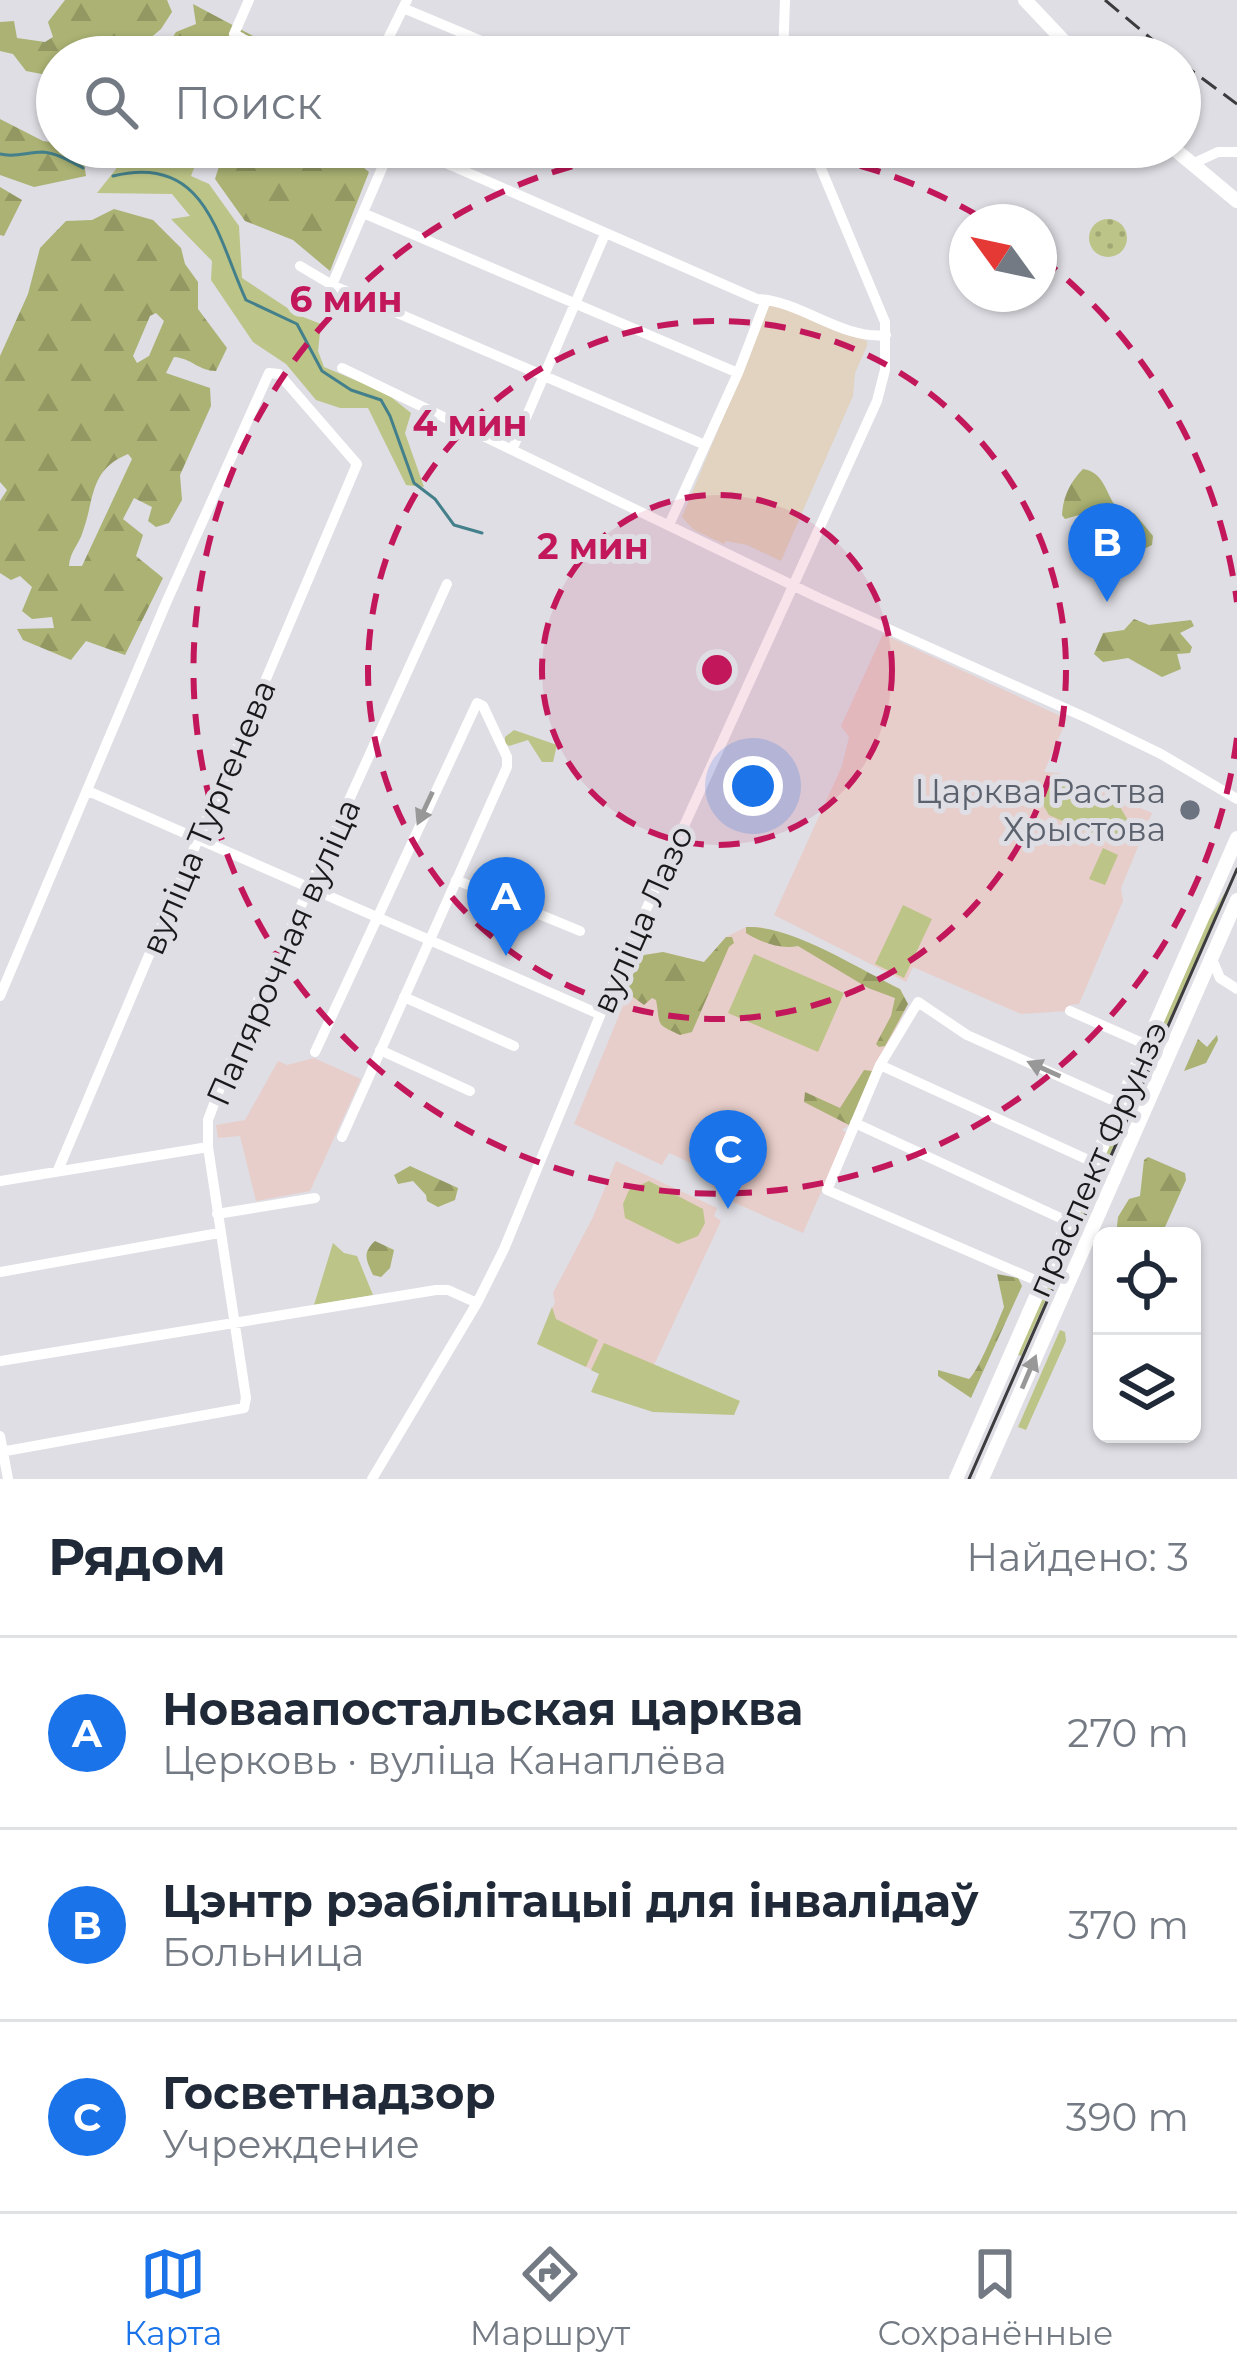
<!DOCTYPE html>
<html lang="ru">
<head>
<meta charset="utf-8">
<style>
  :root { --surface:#fff; --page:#f2f2f3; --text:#1f2937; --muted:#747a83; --line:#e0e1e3; --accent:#1a73e8 }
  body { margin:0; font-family:Montserrat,sans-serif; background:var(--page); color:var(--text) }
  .controls { position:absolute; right:36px; bottom:36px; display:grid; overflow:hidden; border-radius:18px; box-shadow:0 3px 9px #0004 }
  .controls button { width:108px; height:108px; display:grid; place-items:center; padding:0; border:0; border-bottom:3px solid var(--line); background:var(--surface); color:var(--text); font:60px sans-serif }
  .compass { position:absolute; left:949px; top:204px; width:108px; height:108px; border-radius:50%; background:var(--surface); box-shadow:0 3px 9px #0004; rotate:303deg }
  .you { position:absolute; left:753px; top:786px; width:42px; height:42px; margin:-30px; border:9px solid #fff; border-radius:50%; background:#1a73e8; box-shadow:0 0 0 18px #1a73e833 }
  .badge { display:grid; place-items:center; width:78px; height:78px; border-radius:50%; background:var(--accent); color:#fff; font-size:39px; font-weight:700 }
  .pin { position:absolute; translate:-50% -99px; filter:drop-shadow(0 3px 6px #0008) }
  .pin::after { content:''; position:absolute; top:63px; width:42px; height:36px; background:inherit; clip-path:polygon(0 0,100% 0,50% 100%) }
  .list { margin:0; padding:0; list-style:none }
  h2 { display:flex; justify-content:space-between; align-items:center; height:156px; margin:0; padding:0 48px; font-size:51px }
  h2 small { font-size:39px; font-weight:400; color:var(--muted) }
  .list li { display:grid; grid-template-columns:78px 1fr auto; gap:36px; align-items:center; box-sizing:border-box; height:192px; padding:0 48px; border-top:3px solid var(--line) }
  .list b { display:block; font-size:45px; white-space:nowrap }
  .list p { margin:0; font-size:39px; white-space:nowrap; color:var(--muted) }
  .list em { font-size:39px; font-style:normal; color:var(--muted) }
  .icon { flex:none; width:66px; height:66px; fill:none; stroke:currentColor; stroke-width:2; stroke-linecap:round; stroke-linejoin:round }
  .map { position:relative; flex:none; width:1237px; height:1479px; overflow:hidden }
  .search { position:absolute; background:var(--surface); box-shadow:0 3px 9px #0004; left:36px; right:36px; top:36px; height:132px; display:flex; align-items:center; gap:30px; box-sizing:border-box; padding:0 42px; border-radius:66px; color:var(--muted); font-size:45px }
  .sheet { height:732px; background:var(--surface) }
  nav { display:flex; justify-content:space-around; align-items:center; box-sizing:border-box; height:168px; border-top:3px solid var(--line); background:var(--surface); font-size:33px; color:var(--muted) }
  nav a { display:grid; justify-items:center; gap:6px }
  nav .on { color:var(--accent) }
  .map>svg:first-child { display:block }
</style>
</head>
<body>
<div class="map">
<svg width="1237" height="1479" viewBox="0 0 1237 1479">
  <defs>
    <pattern id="forest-firs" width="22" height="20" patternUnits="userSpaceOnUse" patternTransform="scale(3)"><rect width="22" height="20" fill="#abb273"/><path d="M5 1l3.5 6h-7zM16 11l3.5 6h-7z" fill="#939863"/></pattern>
    <pattern id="park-dots" width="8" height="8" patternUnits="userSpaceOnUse" patternTransform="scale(3)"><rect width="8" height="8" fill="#bdc487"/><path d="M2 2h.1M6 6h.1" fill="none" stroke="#a2a874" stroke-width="1.8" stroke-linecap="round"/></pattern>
  </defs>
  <rect width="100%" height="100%" fill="#dedee4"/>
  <!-- commercial -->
  <path fill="#e1d3c0" d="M781 303 867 341V346L855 373 853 396 781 561 747 545 726 541 724 544 694 530 682 517 770 304Z"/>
  <!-- education -->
  <path fill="#e8ceca" d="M883 634 1067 719 1044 772 1059 773 1152 813 1121 888 1123 901 1079 1004 1069 1005 1067 1011 1021 1014 913 967 906 982 774 915 842 766 849 737 841 726Z
    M746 927H760L793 937 900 989 908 1004 849 1125 842 1130 847 1133 803 1233 726 1199V1193L712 1187 711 1172 669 1153 662 1165 574 1124 644 955 663 952 704 962 726 937Z
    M314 1058 361 1079 310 1191 256 1201 240 1136 218 1138 216 1125 245 1120 278 1061 287 1065Z
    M616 1161 717 1208 714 1216 721 1221 641 1393 537 1344 555 1302 553 1293 593 1217Z"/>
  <!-- green -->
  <path fill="#bdc487" d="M160 147H202L191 176 209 184 239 226 242 278 298 315 321 324 318 351 324 367 386 393 411 413 405 433 424 487 406 485 368 408H340L316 400 286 364 253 342 211 280 212 261 171 219 190 216 172 194 97 193 116 169V154L151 152Z
    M514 730 557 745 553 762H542L528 740 509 746 505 743V737Z
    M1056 782 1120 807 1129 822C1124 835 1120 840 1105 840L1049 815 1042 803 1049 786Z
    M1103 848 1118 855 1105 885 1089 879Z
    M1226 891 1135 1098 1131 1096 1209 919Z
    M903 905 932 919 904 978 875 964Z
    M754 954 844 993 818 1052 728 1013Z
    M1113 1138 1117 1139 1021 1356 1017 1354Z
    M649 1181 703 1209 705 1223 698 1236 678 1244 625 1218 623 1204 629 1190Z
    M333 1243 344 1253 357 1256 373 1295 314 1305Z
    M552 1307 556 1319 598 1340 586 1367 537 1344Z
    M1060 1330 1065 1332 1066 1341 1026 1430 1018 1427Z
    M604 1343 740 1401 734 1415 653 1412 591 1392 599 1374 591 1370Z"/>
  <!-- forest -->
  <path fill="url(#forest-firs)" fill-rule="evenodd" d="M65 0H167L172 12 161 29 128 57H57V77L26 71 13 54 0 51V22L14 21 17 38 45 42 53 37 48 22Z
    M193 4 293 57H160L176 32 196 24Z
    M0 119 43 141 57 143V147L82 148 86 176 34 187 0 175Z
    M277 147H338L369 172 330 271 293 240 245 221 215 179 222 157 292 168Z
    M0 187 22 200 4 236 0 235Z
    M114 209 153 220 181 248 185 264 198 282V309L227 348 216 371C199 371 191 358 174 357L166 373 210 388 211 406 180 475 182 500 169 523 156 527 148 521 152 507 134 498 123 519 143 535 136 556 163 578 125 655 86 641 71 660 23 640 17 629 54 628 52 617 32 619 22 611 32 587 20 576 11 580 0 573V501L7 490 0 482V356L28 294 40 248 66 221 92 220ZM156 313 164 321 149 356 137 363 133 356 150 316ZM128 454 132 459 82 566H69C70 551 79 545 83 531 95 498 89 470 128 454Z
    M1083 469C1103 472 1105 490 1114 504L1135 514 1153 536 1152 545 1146 548 1093 511 1065 519 1062 515C1063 497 1070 482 1083 469Z
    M1134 619 1149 625 1191 620 1194 626 1180 633 1192 647 1190 653 1177 654 1181 669 1162 677 1128 658 1103 662 1094 654 1103 633 1124 630Z
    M746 927C791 925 859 969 900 989L908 1004 885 1046 879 1047 876 1044 891 1016 895 998 868 988 798 946C781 950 760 942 746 933Z
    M726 937H732L734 943 729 947 692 1032 680 1035C654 1023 661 1026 656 1000L652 998 644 1005 629 994 627 985 644 955 663 952 704 962Z
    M1217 1035 1218 1040 1206 1063 1184 1071 1198 1039 1207 1047Z
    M864 1070 872 1071 849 1125 804 1102 805 1092 840 1108Z
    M1148 1157 1185 1173 1186 1180 1161 1236H1116L1118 1217 1129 1199 1140 1196 1144 1160Z
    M410 1166 458 1188 455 1200 438 1207 427 1201 426 1195 413 1181 398 1184 394 1175Z
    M375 1241 394 1250 390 1268 381 1277 373 1275C366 1260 362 1253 375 1241Z
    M997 1274 1018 1278 1022 1286 971 1398 938 1376V1370L969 1379C978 1372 998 1322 1004 1307Z"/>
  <!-- park -->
  <path fill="url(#park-dots)" d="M1089 238a19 19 0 1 1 38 0a19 19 0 1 1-38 0Z"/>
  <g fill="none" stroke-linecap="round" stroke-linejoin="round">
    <!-- stream -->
    <path stroke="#44808b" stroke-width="3" d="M0 154C15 158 27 152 42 152 57 153 70 161 83 168
      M113 176C206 153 217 237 246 300L297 324 322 371 351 390 381 400 390 416 414 483 435 499 454 525 482 533"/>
    <!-- minor -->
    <path stroke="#fff" stroke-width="10" d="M249 0 234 34 277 57
      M403 8 520 57
      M380 55 407 0
      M783 57 785 0
      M409 147 757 299C802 301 841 340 886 335
      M1192 164 1218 152H1237
      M363 213 738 373
      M300 266 332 285 705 445
      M332 285 391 147
      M342 368 819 598 1089 719 1161 754 1237 799
      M512 450 605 234
      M669 525 738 373 766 300
      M88 791 599 1014
      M456 880 580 931
      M1212 959 1220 978 1237 989
      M0 996 166 603 269 373 279 374 357 464 58 1170
      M404 997 514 1046
      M1070 1011 1147 1045
      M380 1050 470 1091
      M315 1052 477 703 483 706 507 757V767L342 1137
      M880 1065 1095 1163
      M855 1123 1069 1222
      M0 1181 208 1147
      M217 1214 315 1198
      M0 1272 219 1233
      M1042 1283 827 1190 880 1065 918 1002 967 1035 1121 1104
      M0 1361 436 1290H448L477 1303
      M0 1436 8 1479
      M0 1452 244 1408 246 1398 208 1147V1120L227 1069 447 584
      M372 1479 477 1303 504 1249 620 967 877 401 885 370V322L812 147"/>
    <!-- major -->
    <path stroke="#fff" stroke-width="14" d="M1025 0 1079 57
      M1172 147 1237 201
      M956 1479 1237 838
      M982 1479 1237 900"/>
    <!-- tram -->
    <path stroke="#3c3c3f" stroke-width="3" d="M969 1479 1237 869"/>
    <!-- rail -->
    <path stroke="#3c3c3f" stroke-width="3" stroke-dasharray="18 9" stroke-linecap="butt" d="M1105 0 1173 57
      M1180 62 1237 104"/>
  </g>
  <!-- one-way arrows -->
  <defs><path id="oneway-solid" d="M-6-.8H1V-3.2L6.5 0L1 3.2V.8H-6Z" transform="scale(3)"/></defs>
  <g fill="#989898">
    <use href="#oneway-solid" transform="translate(425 808) rotate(115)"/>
    <use href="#oneway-solid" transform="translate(1044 1069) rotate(-156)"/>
    <use href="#oneway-solid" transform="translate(1029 1372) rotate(-67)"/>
  </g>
  <!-- distance rings -->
  <circle cx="717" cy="670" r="175" fill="#c2185b" fill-opacity=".12"/>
  <g fill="none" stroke="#c2185b" stroke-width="6" stroke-dasharray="21 15">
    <circle cx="717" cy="670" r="175"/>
    <circle cx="717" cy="670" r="349"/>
    <path d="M1237 738A524 524 0 1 1 680 147M754 147A524 524 0 0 1 987 221M1040 257A524 524 0 0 1 1237 602"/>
  </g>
  <!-- markers -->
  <circle fill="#6b7280" stroke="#dedee4" stroke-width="4.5" cx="1190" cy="810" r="12"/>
  <g text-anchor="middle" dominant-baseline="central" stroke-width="10" stroke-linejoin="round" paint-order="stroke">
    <!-- worship labels -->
    <g font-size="33" fill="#5b616d" stroke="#dedee4" text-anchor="end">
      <text x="1166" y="791">Царква Раства<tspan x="1166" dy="38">Хрыстова</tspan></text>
    </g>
    <!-- street labels -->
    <g font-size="33" fill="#19191b" stroke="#dedee4">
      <text transform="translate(208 817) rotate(-67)">вуліца Тургенева</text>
      <text transform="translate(642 919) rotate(-66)">вуліца Лазо</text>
      <text transform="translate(283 952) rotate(-66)">Папярочная вуліца</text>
      <text transform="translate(1097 1159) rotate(-66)">праспект Фрунзэ</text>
    </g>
  </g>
  <circle cx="717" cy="670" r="18" fill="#c2185b" stroke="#dedee4" stroke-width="6"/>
  <g font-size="36" text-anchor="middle" font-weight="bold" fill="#c2185b" stroke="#dedee4" stroke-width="10" stroke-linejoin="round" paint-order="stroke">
    <text x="346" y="312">6 мин</text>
    <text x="470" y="436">4 мин</text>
    <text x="593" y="559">2 мин</text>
  </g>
</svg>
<div class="controls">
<button><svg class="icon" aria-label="locate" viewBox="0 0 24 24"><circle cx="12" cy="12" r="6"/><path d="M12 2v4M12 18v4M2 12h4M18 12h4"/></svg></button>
<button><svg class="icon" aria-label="layers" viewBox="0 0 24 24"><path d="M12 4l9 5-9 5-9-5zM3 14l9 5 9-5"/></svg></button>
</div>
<svg class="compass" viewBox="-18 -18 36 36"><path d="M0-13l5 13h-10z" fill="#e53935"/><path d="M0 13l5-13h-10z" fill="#747a83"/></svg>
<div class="you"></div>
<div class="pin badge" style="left:506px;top:956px">A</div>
<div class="pin badge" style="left:1107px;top:602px">B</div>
<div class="pin badge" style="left:728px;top:1209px">C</div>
<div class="search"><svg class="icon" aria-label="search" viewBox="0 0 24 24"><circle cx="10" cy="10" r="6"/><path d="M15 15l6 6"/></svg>Поиск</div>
</div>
<section class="sheet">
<h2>Рядом<small>Найдено: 3</small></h2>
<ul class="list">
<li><span class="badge">A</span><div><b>Новаапостальская царква</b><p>Церковь · вуліца Канаплёва</p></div><em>270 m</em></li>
<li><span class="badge">B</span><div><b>Цэнтр рэабілітацыі для інвалідаў</b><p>Больница</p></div><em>370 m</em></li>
<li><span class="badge">C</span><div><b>Госветнадзор</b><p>Учреждение</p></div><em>390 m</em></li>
</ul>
</section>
<nav>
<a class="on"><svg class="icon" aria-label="map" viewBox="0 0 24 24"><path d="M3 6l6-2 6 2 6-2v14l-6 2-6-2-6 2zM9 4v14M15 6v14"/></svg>Карта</a>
<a><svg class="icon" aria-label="directions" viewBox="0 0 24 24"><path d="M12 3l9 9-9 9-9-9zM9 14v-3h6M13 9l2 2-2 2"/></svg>Маршрут</a>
<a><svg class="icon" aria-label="saved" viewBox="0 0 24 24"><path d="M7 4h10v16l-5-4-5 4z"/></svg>Сохранённые</a>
</nav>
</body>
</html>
